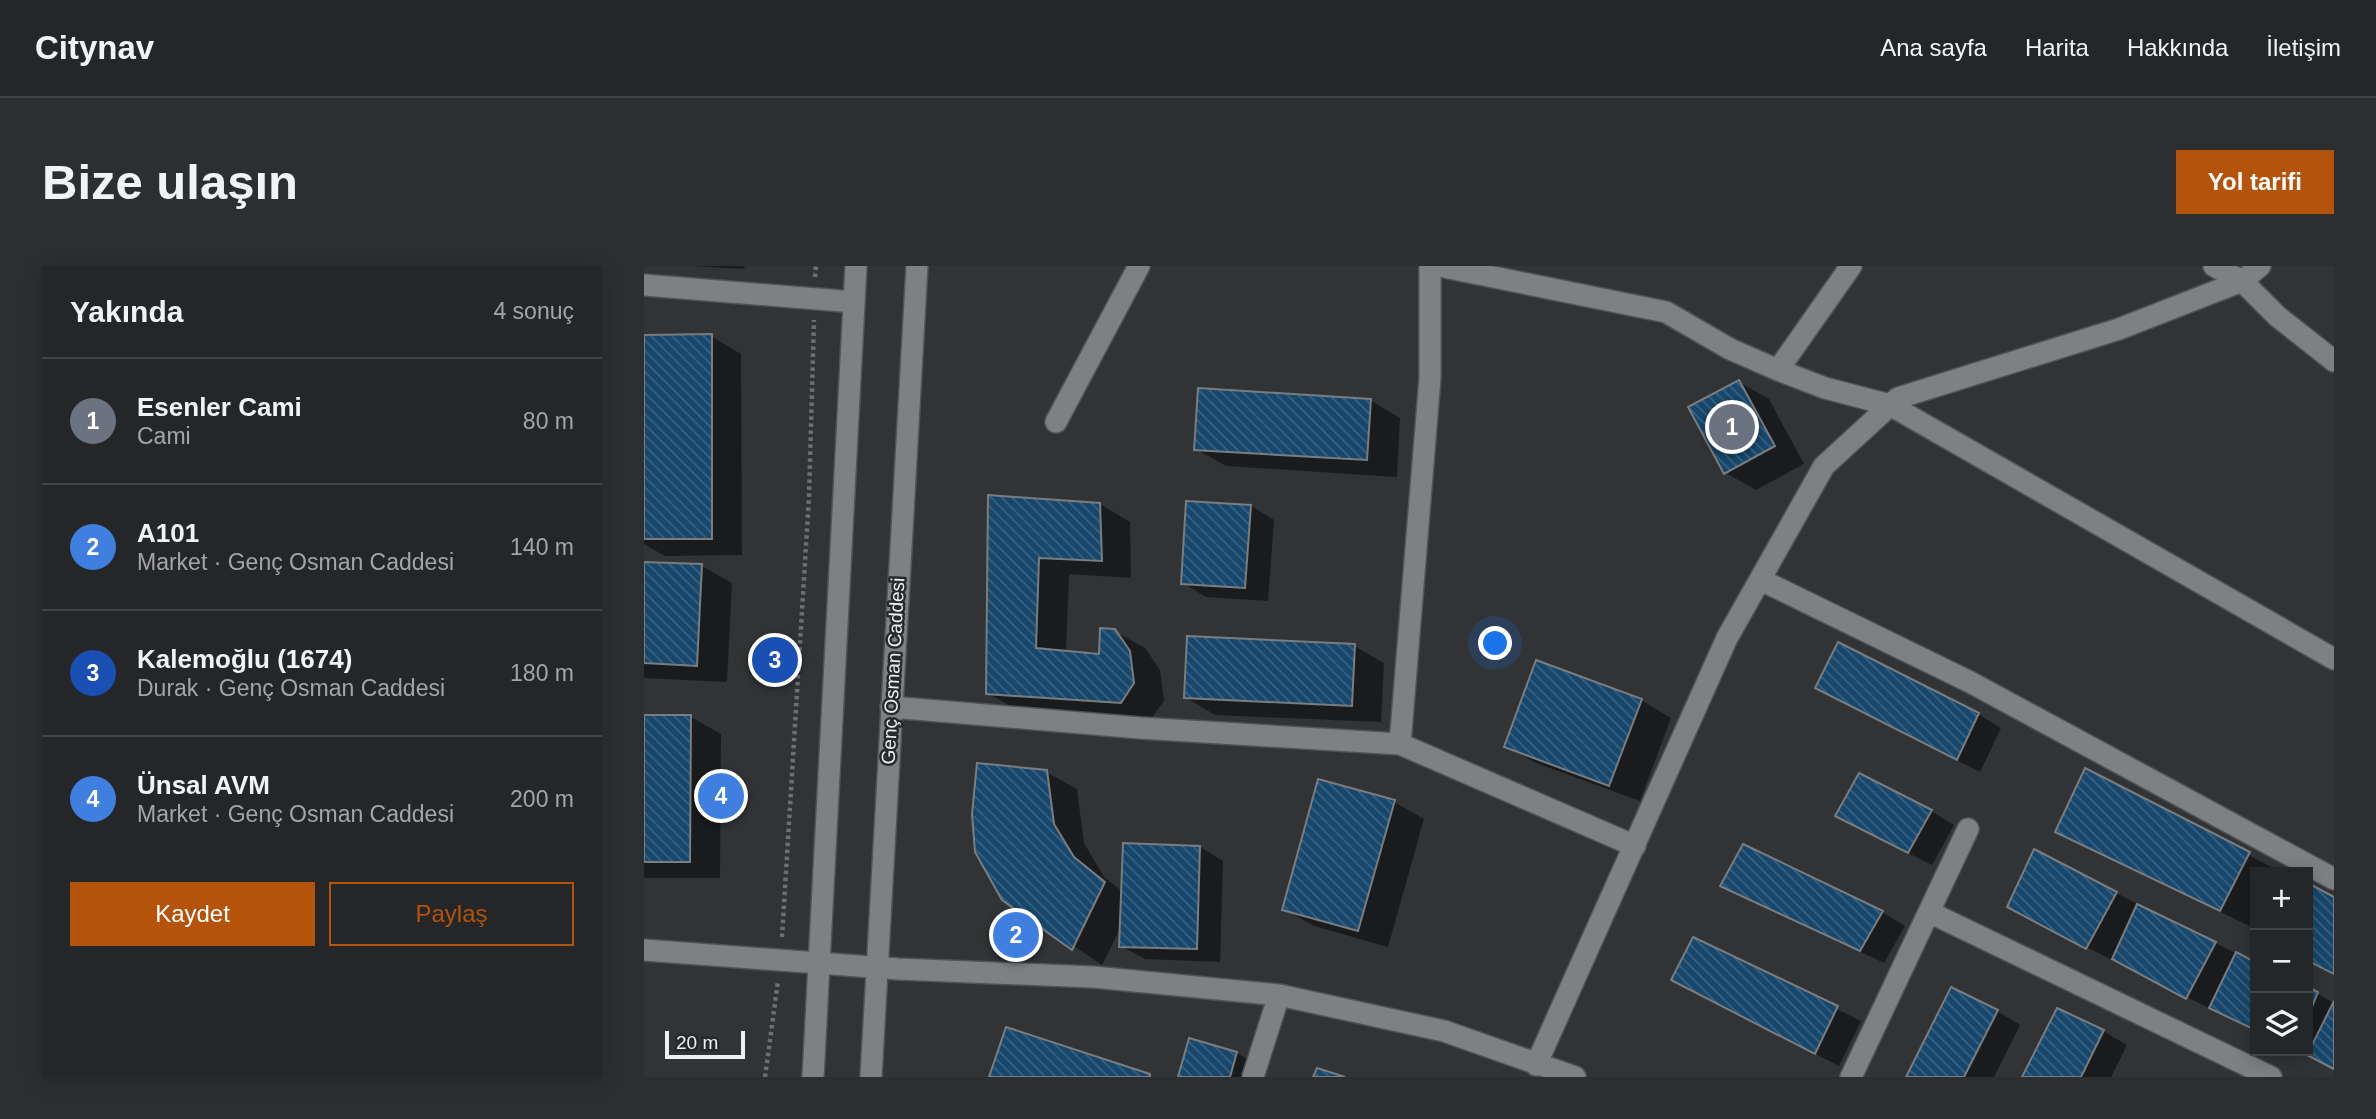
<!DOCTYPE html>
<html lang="tr">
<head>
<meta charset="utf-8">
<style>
  :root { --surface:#252628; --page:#2d2e30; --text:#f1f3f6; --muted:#a3a5a8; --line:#424345; --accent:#b45309 }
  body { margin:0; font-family:Arial,sans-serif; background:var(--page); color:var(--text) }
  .controls { position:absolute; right:21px; bottom:21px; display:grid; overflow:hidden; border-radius:0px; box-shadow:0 4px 18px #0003 }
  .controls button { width:63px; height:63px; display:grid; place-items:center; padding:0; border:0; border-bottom:2px solid var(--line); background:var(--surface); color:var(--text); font:35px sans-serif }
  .scale { position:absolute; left:21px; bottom:18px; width:80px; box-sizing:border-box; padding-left:7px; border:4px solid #eeeff0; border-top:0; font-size:19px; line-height:24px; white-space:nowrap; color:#eeeff0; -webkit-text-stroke:5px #27292b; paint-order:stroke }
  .you { position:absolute; left:852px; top:378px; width:24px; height:24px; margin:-18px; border:5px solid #fff; border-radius:50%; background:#1a73e8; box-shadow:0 0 0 10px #1a73e833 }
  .badge { display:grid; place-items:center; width:46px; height:46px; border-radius:50%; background:var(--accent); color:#fff; font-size:23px; font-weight:700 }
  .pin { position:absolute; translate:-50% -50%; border:4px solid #fff; box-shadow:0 2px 7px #0006 }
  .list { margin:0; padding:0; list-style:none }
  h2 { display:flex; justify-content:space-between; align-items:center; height:91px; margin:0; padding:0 28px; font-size:30px }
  h2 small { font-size:23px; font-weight:400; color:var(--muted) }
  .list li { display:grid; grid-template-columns:46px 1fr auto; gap:21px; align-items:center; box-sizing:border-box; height:126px; padding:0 28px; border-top:2px solid var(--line) }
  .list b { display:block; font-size:26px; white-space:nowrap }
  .list p { margin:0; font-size:23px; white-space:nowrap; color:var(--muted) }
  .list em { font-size:23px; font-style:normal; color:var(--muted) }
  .actions { display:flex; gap:14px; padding:21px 28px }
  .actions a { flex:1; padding:16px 0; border:2px solid var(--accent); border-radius:0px; text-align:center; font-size:24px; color:var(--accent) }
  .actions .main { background:var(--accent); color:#fff }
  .icon { flex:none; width:38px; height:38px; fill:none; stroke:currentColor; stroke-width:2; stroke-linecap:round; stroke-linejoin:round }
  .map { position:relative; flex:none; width:1690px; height:811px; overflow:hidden; border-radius:0px }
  header { display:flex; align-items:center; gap:42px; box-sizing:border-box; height:98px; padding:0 35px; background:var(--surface); border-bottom:2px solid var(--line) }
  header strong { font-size:33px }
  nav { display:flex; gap:38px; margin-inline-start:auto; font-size:24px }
  .intro { display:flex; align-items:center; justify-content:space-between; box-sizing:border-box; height:168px; padding:0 42px }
  h1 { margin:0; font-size:49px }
  .button { padding:18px 32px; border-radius:0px; background:var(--accent); color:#fff; font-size:24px; font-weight:700 }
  main { display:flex; gap:42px; padding:0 42px }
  aside { flex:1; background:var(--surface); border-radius:0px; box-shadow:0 4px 18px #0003 }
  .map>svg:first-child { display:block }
</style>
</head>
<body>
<header>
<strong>Citynav</strong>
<nav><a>Ana sayfa</a><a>Harita</a><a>Hakkında</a><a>İletişim</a></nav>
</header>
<div class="intro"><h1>Bize ulaşın</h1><a class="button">Yol tarifi</a></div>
<main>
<aside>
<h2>Yakında<small>4 sonuç</small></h2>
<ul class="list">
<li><span class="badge" style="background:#6b7280">1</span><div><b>Esenler Cami</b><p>Cami</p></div><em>80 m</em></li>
<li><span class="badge" style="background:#3f7fe0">2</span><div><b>A101</b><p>Market · Genç Osman Caddesi</p></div><em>140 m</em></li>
<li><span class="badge" style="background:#1a4fb4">3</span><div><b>Kalemoğlu (1674)</b><p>Durak · Genç Osman Caddesi</p></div><em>180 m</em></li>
<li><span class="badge" style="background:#3f7fe0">4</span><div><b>Ünsal AVM</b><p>Market · Genç Osman Caddesi</p></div><em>200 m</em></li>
</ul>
<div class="actions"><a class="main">Kaydet</a><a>Paylaş</a></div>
</aside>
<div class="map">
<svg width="1690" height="811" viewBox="0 0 1690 811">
  <defs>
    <pattern id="building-back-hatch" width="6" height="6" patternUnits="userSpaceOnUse" patternTransform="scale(1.75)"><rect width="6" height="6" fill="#17476c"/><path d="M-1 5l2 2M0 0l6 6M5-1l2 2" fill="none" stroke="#396281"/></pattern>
  </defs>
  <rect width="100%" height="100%" fill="#313335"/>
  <!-- shadow -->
  <path fill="#0007" d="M48 0H101L100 3Z
    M67 70 97 88 98 289 21 290 0 278V71Z
    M1095 116 1125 133 1160 198 1112 224 1082 207Z
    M726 134 756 152 753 211 582 200 552 183Z
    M346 231 456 238 486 256 487 312 425 308 422 386 457 390 470 365 501 382 516 404 520 435 507 453 374 444 343 427Z
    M544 237 607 240 630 254 624 335 562 331 539 317Z
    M0 297 58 300 88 317 83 416 0 412Z
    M710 380 740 397 737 456 571 449 541 431Z
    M997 434 1027 452 996 535 892 497 862 480Z
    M1197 435 1334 448 1357 462 1336 506Z
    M0 451H47L77 468 76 612H0Z
    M1442 504 1635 605 1611 606V652L1607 661 1414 565Z
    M402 506 433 523 440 577 460 611 479 626 556 581 579 595 576 696 501 693 477 680 478 659 458 699 360 633Z
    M676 515 750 536 780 553 744 681 670 660 640 643Z
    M1287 545 1310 559 1288 599 1217 563Z
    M1391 586 1611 697V765L1388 654Z
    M1664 619 1690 633V709L1664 695Z
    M1078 620 1238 646 1261 660 1240 697Z
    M1050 673 1217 755 1195 800 1053 727Z
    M1664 723 1690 737V803L1653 785H1664Z
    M1353 745 1376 759 1350 811H1264Z
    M1459 765 1483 779 1467 811H1380Z
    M546 774 593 787 616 801 613 811H536Z"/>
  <!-- building -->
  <path fill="url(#building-back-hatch)" stroke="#7a7d7f" stroke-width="2" d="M68 68V273H0V69Z
    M1095 114 1131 180 1080 208 1044 141Z
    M554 122 727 133 723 194 550 184Z
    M344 229 456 237 458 295 395 292 392 382 455 388 456 362 471 363 486 385 490 417 477 437 342 428Z
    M542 235 607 239 601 322 537 318Z
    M0 296 58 298 53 400 0 397Z
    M543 370 711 378 708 440 540 432Z
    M1194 376 1335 447 1313 494 1171 422Z
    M892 394 998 433 965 520 860 481Z
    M0 449H47L46 596H0Z
    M333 497 403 504 410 558 430 591 461 616 428 684 358 634 331 586 328 548Z
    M1441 502 1606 586 1576 645 1411 566Z
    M1215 507 1288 544 1264 587 1191 550Z
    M674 513 751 534 714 665 638 644Z
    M479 577 556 580 553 683 475 681Z
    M1099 578 1239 645 1216 685 1076 620Z
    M1390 583 1473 626 1442 683 1363 641Z
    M1664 617 1690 631V708L1664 695Z
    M1493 638 1572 676 1542 733 1468 693Z
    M1049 671 1194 740 1171 788 1027 714Z
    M1592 686 1611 696V764L1565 742Z
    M1307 721 1354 744 1320 811H1262Z
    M1664 721 1674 726 1664 751Z
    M1690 735V803L1663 789Z
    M1413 742 1460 764 1437 811H1378Z
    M362 761 506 808V811H345Z
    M545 772 593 786 586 811H534Z
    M673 802 701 811H669Z"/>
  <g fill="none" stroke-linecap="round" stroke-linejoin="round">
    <defs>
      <path id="minor" d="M795 0 1022 46 1086 83 1134 104 1181 122 1246 139 1690 393
        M0 19 210 36
        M1134 104 1207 0
        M412 156 495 0
        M1117 314 1326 416 1690 613
        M247 441 496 462 756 478 991 580
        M756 478 786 112V0
        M1285 646 1627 811
        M0 684 254 703 449 711 635 729 800 765 931 811
        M892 799 1083 372 1180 200 1254 132 1475 63 1598 15 1616 0
        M609 811 635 729
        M1207 811 1324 563"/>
      <path id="tertiary" d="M1570 0 1598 15 1633 50 1690 95"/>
      <path id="secondary" d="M169 811 212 0
        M227 811 273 0"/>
    </defs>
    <!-- minor casing -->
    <use href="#minor" stroke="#505253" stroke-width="24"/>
    <!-- tertiary casing -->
    <use href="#tertiary" stroke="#505253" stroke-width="24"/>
    <!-- secondary casing -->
    <use href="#secondary" stroke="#505253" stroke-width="24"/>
    <!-- path -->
    <path stroke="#6d6f70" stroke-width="4.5" stroke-dasharray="3.5 3.5" stroke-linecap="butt" d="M171 11 172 0
      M138 671 165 231 170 54
      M121 811 134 715"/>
    <!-- minor -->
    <use href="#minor" stroke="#7e8183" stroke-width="21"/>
    <!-- tertiary -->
    <use href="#tertiary" stroke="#7e8183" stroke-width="21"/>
    <!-- secondary -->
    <use href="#secondary" stroke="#7e8183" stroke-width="21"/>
  </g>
  <g text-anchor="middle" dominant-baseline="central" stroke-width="5" stroke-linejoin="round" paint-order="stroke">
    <!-- street labels -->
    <g font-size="19" fill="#eeeff0" stroke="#27292b">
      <text transform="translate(249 405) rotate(-87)">Genç Osman Caddesi</text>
    </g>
  </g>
</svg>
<div class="controls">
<button>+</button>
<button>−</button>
<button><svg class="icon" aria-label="layers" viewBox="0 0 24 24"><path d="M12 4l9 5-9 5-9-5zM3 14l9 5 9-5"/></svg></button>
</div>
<div class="scale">20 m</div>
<div class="you"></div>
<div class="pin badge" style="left:1088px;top:161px;background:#6b7280">1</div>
<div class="pin badge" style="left:372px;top:669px;background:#3f7fe0">2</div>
<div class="pin badge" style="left:131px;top:394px;background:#1a4fb4">3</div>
<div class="pin badge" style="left:77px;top:530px;background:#3f7fe0">4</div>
</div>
</main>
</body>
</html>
